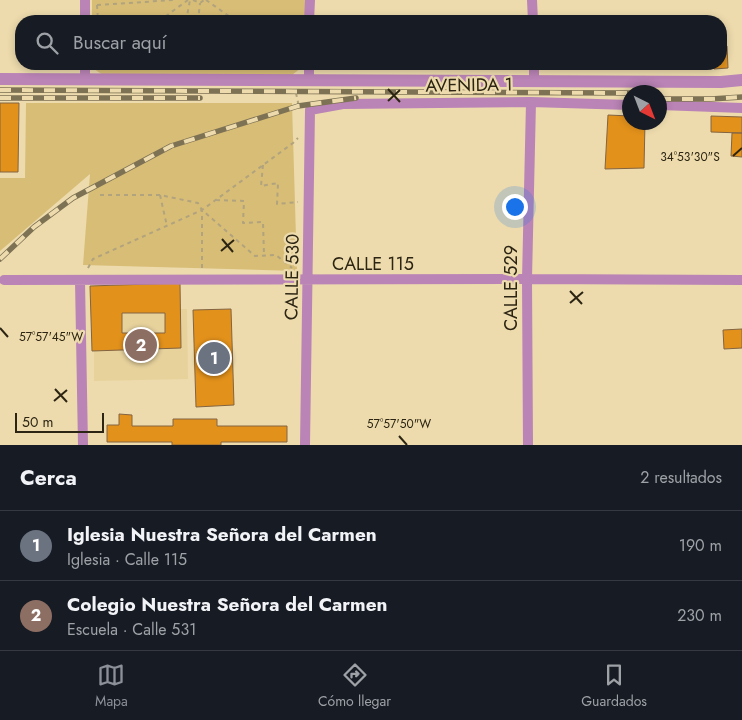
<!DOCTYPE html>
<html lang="es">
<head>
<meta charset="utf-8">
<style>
  :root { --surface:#171b24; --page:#20242c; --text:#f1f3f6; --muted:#9ea1a6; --line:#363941; --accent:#8c9099 }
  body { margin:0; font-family:Jost,sans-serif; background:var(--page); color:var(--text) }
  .compass { position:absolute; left:622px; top:85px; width:45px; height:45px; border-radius:50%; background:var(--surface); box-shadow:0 2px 8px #0003; rotate:138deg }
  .scale { position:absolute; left:15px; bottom:12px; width:89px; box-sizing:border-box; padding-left:5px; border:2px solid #2c2513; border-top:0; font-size:14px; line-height:18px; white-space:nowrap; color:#2c2513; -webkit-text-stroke:4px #eddbad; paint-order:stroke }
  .you { position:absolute; left:514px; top:206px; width:18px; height:18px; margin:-12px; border:4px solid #fff; border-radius:50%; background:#1a73e8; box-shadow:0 0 0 8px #1a73e833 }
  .badge { display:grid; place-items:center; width:32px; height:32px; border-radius:50%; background:var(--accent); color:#fff; font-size:16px; font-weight:700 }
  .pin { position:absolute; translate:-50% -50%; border:2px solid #fff; box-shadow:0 1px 5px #0006 }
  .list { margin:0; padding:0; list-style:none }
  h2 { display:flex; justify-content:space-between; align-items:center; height:65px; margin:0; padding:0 20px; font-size:21px }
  h2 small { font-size:16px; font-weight:400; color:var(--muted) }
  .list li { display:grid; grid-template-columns:32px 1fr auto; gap:15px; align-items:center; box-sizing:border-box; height:70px; padding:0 20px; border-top:1px solid var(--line) }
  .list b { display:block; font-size:19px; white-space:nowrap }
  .list p { margin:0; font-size:16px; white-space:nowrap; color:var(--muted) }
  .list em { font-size:16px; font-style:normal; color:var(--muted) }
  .icon { flex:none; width:28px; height:28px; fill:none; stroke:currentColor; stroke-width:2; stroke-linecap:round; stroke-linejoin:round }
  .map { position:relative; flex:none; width:742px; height:445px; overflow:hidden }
  .search { position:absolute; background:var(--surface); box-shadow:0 2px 8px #0003; left:15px; right:15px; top:15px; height:55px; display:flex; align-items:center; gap:12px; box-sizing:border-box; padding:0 18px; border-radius:20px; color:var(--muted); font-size:19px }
  .sheet { height:205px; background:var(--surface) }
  nav { display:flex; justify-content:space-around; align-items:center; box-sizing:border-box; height:70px; border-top:1px solid var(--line); background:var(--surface); font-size:14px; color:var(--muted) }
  nav a { display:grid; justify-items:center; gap:2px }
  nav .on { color:var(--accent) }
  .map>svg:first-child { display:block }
</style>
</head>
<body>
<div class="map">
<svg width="742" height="445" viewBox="0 0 742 445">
  <rect width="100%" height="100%" fill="#eddbad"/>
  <!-- built -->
  <path fill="#e7d29c" d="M180 283V309H187L188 379 94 381V351H92L90 286Z"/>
  <!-- green -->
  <path fill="#d8bd77" d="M92 0H305V21H92Z
    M93 64H303L301 68 292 75 102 74C98 72 93 69 93 64Z
    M26 103H292L297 271 83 265 90 174 0 251V178H25Z"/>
  <!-- building -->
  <path fill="#e2911b" stroke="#836442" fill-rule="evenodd" d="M721 46H727L728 68 714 69 713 64H721Z
    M0 103H19L18 172H0Z
    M608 115 630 116V122H645L644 168 605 169Z
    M711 116 742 117V133L711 132Z
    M732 133H742V157L731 156Z
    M180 283 181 348 92 351 90 286ZM122 313H165V333H122Z
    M231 309 234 405 196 407 193 310Z
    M742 329V348L724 349 723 330Z
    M119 414 132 415V426H173V419H217V426H287V442H221V445H172V442H107V425H119Z"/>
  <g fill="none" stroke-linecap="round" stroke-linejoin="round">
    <!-- path -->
    <path stroke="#b1a37d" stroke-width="2" stroke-dasharray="4 4" stroke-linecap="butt" d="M193 0 200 3 204 0
      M206 0 236 21
      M97 5 174 0
      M97 5 98 21
      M159 21 188 0
      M186 21 190 0
      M198 21 200 3
      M103 64 109 67
      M296 93 299 107
      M263 165 261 186 278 183 277 204 298 202
      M100 195H160L198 203 202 210 255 256 276 255 292 268
      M160 195 167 226
      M216 200 244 201 243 223 263 222 264 255
      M88 268 93 259 202 210 293 143 298 138
      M202 268V211"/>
    <!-- minor -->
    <path stroke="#ba84b6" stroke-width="10" d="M532 0 533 21
      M85 21V0
      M309 21 310 0
      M534 64V82
      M85 79V64
      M309 81V64
      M660 105 742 108
      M4 280 527 279 742 280
      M80 281 83 445
      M305 445 310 110 343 104 531 102 630 105
      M528 445 527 279 531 102"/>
    <!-- tertiary -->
    <path stroke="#ba84b6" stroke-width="12" d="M0 79 721 82 742 80"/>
    <defs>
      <path id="rail" d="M0 90 630 93
        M0 98H200
        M660 99H711L742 97
        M0 259 34 227 73 198 171 146 298 106 356 98"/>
    </defs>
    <!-- rail casing -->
    <use href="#rail" stroke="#7e7254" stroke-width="5.5"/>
    <!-- rail -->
    <use href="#rail" stroke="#eddbad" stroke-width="4" stroke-dasharray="11" stroke-linecap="butt"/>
  </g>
  <!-- ticks -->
  <path fill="none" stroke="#2c2513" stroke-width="2" d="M388 89 400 102M388 101 400 90M733 156 742 148M222 239 233 252M221 251 234 240M570 291 582 304M570 303 583 292M0 328 8 337M55 389 67 402M54 401 67 390M399 436 407 445"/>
  <g text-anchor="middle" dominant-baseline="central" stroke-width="4.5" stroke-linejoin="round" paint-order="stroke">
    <!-- street labels -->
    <g font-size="18" fill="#2c2513" stroke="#eddbad">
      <text transform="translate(469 85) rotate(-1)">AVENIDA 1</text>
      <text x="373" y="264">CALLE 115</text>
      <text transform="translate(292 277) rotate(-89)">CALLE 530</text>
      <text transform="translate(511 288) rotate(-90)">CALLE 529</text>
    </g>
  </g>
  <g font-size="12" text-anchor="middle" fill="#2c2513" stroke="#eddbad" stroke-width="4.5" stroke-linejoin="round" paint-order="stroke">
    <text x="690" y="161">34°53'30"S</text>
    <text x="51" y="341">57°57'45"W</text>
    <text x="399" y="428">57°57'50"W</text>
  </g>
</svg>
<svg class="compass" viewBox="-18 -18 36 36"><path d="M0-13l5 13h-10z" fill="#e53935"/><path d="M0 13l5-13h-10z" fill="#9ea1a6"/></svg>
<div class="scale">50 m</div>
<div class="you"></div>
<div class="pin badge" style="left:214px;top:358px;background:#6b7280">1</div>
<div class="pin badge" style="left:141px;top:345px;background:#8d6e63">2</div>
<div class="search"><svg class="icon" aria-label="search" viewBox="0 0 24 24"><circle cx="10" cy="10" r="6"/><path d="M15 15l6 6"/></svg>Buscar aquí</div>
</div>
<section class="sheet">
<h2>Cerca<small>2 resultados</small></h2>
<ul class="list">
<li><span class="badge" style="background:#6b7280">1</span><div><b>Iglesia Nuestra Señora del Carmen</b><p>Iglesia · Calle 115</p></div><em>190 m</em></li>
<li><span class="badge" style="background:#8d6e63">2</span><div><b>Colegio Nuestra Señora del Carmen</b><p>Escuela · Calle 531</p></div><em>230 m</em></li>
</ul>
</section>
<nav>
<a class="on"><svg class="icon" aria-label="map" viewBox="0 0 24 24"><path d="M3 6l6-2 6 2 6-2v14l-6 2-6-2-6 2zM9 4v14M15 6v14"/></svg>Mapa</a>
<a><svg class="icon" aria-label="directions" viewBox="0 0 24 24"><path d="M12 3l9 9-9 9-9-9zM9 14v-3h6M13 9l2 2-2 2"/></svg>Cómo llegar</a>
<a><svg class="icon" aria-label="saved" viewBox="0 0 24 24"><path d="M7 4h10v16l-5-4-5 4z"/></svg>Guardados</a>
</nav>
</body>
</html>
